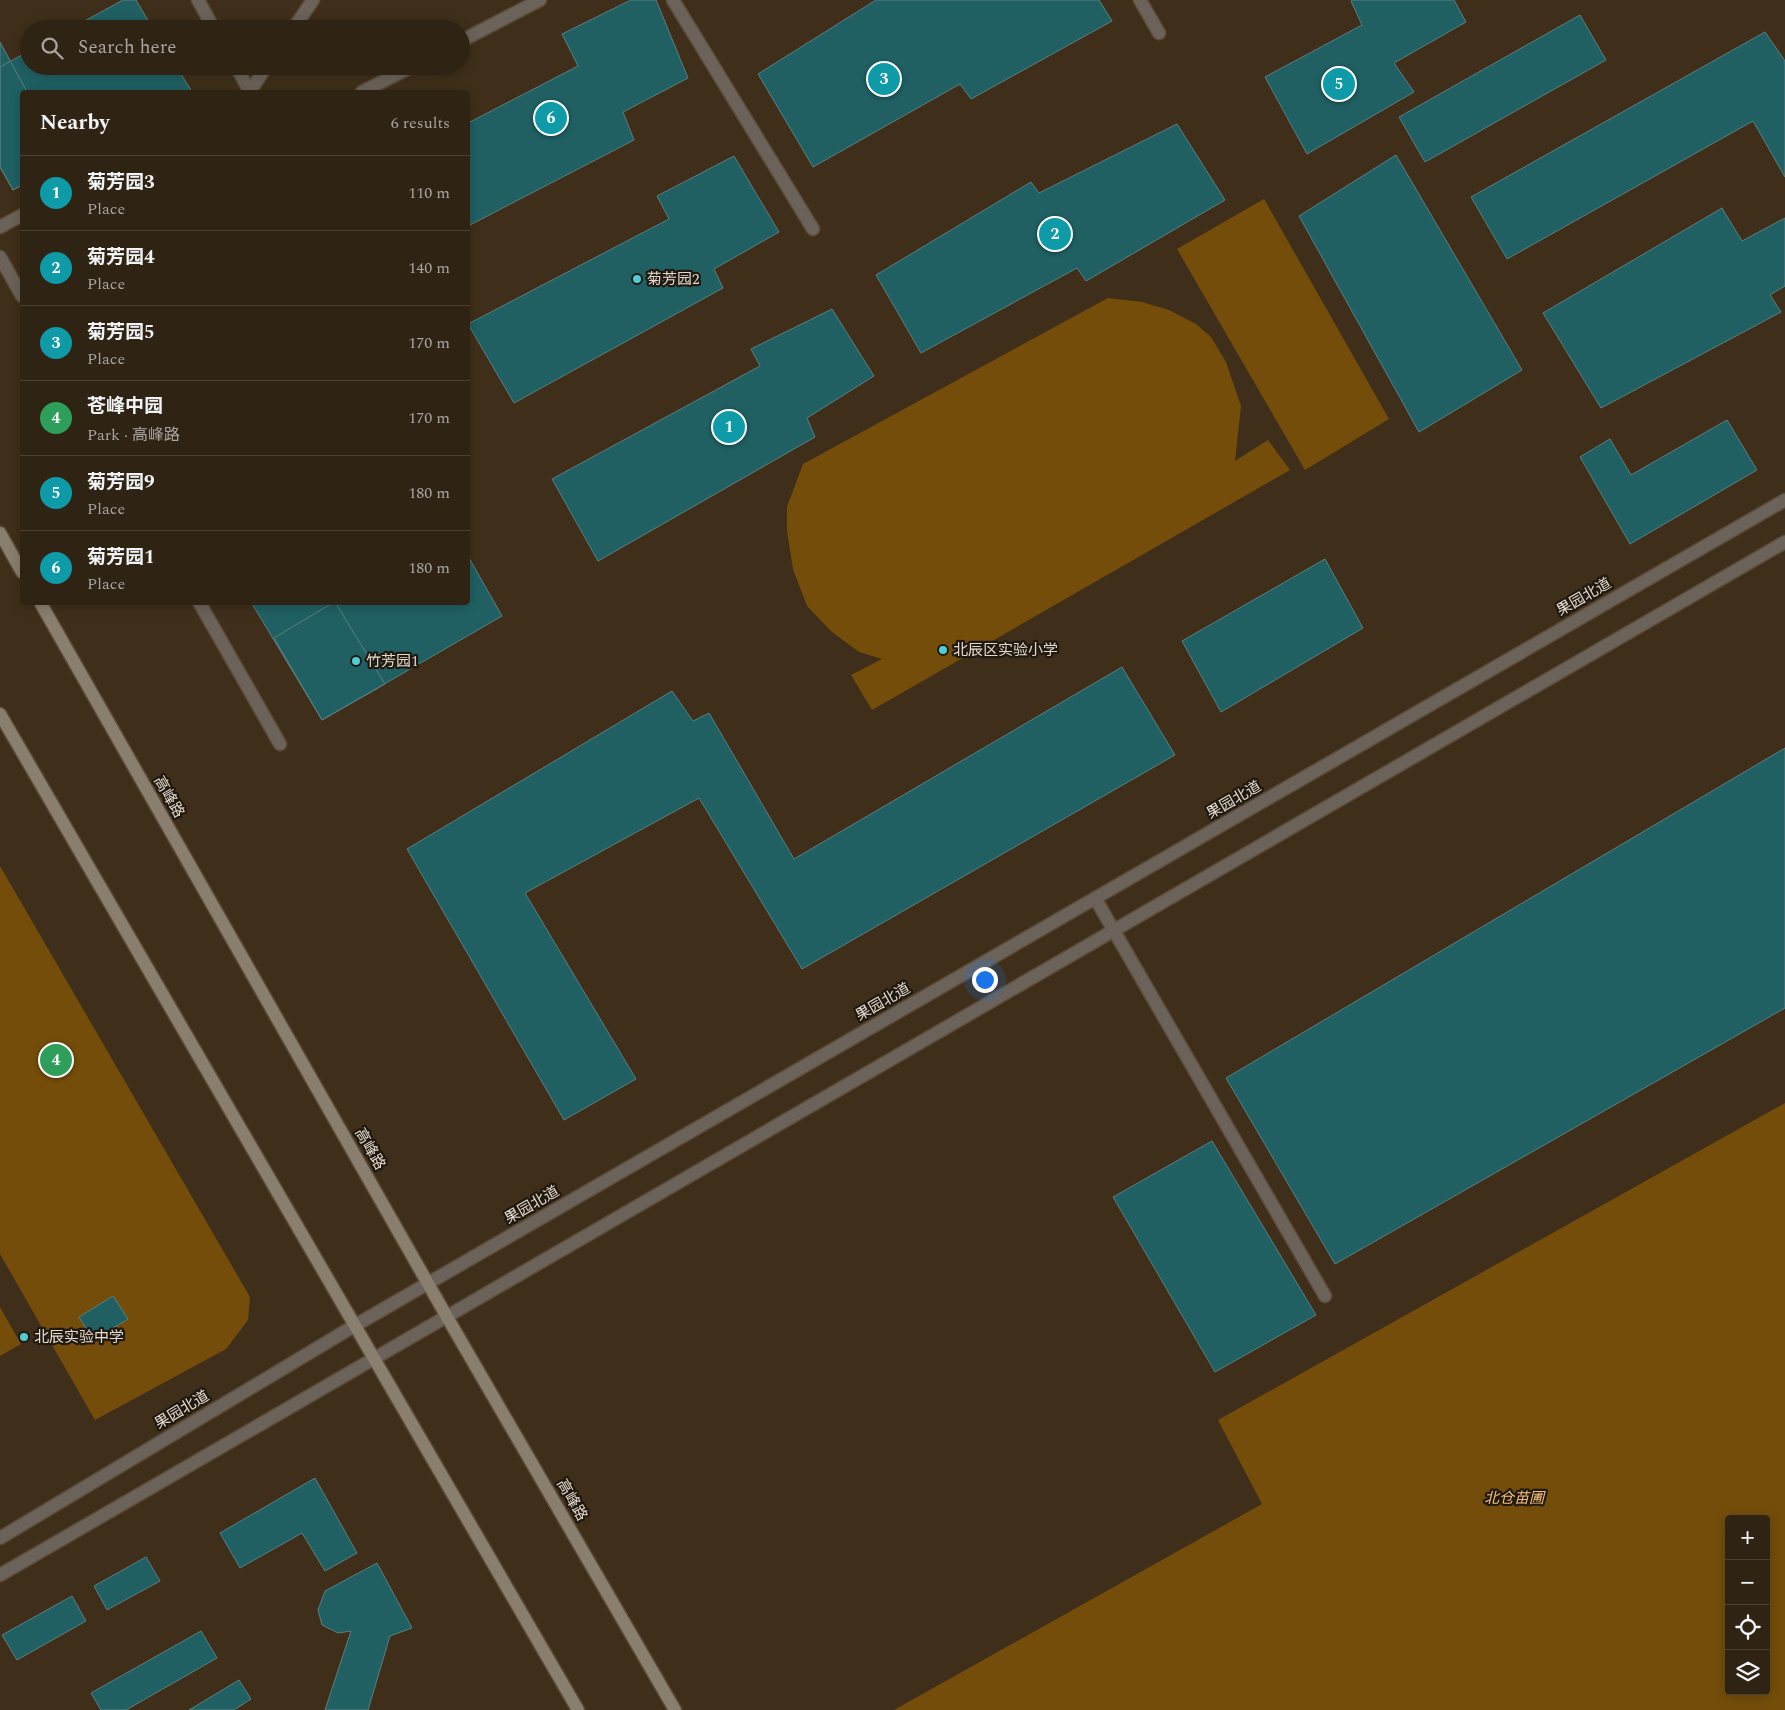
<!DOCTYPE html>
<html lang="en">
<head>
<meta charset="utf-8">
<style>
  :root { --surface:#2f2314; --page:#3b2f22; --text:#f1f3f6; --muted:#a7a4a0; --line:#4a4034; --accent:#51ccd3 }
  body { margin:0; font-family:Spectral,"Noto Sans SC",serif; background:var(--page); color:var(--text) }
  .controls { position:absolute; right:15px; bottom:15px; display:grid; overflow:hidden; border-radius:5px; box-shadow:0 2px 12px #0003 }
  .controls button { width:45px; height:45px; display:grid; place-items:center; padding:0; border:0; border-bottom:1px solid var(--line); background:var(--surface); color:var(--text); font:25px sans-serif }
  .you { position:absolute; left:984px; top:979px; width:18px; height:18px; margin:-12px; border:4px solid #fff; border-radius:50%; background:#1a73e8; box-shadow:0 0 0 8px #1a73e833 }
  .badge { display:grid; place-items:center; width:32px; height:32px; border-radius:50%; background:var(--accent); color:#fff; font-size:16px; font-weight:700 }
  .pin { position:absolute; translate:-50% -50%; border:2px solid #fff; box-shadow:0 1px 5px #0006 }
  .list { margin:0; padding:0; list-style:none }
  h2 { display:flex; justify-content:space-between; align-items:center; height:65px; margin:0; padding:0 20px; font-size:21px }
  h2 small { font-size:16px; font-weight:400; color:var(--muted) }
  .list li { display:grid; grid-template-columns:32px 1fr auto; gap:15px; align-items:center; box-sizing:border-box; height:75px; padding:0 20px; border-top:1px solid var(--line) }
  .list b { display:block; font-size:19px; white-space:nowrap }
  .list p { margin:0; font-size:16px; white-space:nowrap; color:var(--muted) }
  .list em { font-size:16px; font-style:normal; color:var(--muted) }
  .icon { flex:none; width:28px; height:28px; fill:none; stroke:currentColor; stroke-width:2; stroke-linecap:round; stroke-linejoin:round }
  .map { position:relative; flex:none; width:1785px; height:1710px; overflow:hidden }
  .search { position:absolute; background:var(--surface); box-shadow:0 2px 12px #0003; left:20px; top:20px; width:450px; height:55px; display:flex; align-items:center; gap:12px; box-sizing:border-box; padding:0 18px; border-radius:28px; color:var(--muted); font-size:19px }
  .panel { position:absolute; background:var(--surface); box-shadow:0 2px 12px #0003; left:20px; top:90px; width:450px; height:515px; border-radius:5px }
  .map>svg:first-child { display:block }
</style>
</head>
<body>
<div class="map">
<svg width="1785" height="1710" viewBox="0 0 1785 1710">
  <rect width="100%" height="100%" fill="#3f2f1a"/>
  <!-- green -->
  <path fill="#744d0b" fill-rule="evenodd" d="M1264 199 1389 419 1305 470 1177 249Z
    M1108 298 1142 302 1169 310 1196 324 1211 337 1226 362 1241 406 1235 461 1268 440 1290 470 872 710 851 675 882 659 859 652 832 632 807 606 793 569 787 531V507L803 464Z
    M0 866 250 1297 248 1320 226 1349 95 1420 0 1254Z
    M1785 1103V1710H894L1262 1504 1218 1420ZM1729 1519H1766V1691H1729Z
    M0 1307 21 1344 0 1356Z"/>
  <!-- building -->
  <path fill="#206063" stroke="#5b7f81" d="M123 0H136L153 29H70Z
    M631 0H656L688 78 623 112 634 140 468 226V123L578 66 562 34Z
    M876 0H1099L1112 21 971 99 960 84 813 167 758 74Z
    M1353 0H1454L1466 22 1394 63 1414 92 1307 154 1265 77 1362 25 1351 1Z
    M1580 15 1606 60 1425 162 1399 117Z
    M1765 32 1785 61V177L1753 121 1507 259 1471 197Z
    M0 42 27 92H22V185L13 190 0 167Z
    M29 51V66H176L192 92H22V185L13 190 0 167V67Z
    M1177 124 1225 200 1086 281 1077 268 921 353 876 275 1031 182 1039 193Z
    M1396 155 1522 370 1419 432 1299 216Z
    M734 156 779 232 714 269 723 288 514 403 468 324 669 219 657 196Z
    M1722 208 1742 241 1785 218V286L1770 295 1781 312 1601 408 1543 313Z
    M832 309 874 376 807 418 815 437 598 561 552 479 760 366 751 349Z
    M1727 420 1757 470 1630 544 1580 457 1610 439 1631 475Z
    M468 556 502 616 322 720 274 638 334 602H468Z
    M1325 559 1363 628 1221 712 1182 641Z
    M251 602H335L385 684 322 720Z
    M1122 667 1175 755 802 969 699 798 525 893 636 1079 564 1120 407 849 672 691 693 721 709 713 794 859Z
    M1785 748V1008L1335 1264 1226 1078Z
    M1212 1141 1316 1315 1215 1372 1113 1197Z
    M113 1296 128 1319 93 1340 79 1317Z
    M315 1478 357 1553 325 1571 302 1533 240 1568 220 1533Z
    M146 1557 160 1581 107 1610 94 1586Z
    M377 1563 412 1628 390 1636 368 1710H325L351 1631 338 1633 322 1625 318 1610 325 1591Z
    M72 1596 86 1621 17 1660 2 1635Z
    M201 1631 217 1658 126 1710H101L91 1693Z
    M239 1680 251 1699 234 1710H189Z"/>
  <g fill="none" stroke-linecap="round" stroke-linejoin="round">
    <defs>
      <path id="service" d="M198 0 214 29
        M673 0 813 229
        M1140 0 1159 33
        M293 29 313 0
        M461 41 540 0
        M236 66 250 92
        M250 91 267 66
        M362 92 413 66
        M0 227 22 215
        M0 257 22 296
        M199 602 280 744
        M1095 898 1325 1296"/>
      <path id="tertiary" d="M0 1538 354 1326 1785 500
        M0 1575 1785 542"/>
      <path id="secondary" d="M0 533 22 572
        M40 602 447 1317 675 1710
        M0 714 578 1710"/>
    </defs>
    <!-- service casing -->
    <use href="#service" stroke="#5a4a37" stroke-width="15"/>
    <!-- tertiary casing -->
    <use href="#tertiary" stroke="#5a4a37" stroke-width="15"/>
    <!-- secondary casing -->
    <use href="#secondary" stroke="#5a4a37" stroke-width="15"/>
    <!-- service -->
    <use href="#service" stroke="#6b6359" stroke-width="12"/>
    <!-- tertiary -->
    <use href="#tertiary" stroke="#6b6359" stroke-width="12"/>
    <!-- secondary -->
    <use href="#secondary" stroke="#8a7e6e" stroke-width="12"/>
  </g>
  <!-- markers -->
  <g fill="#51ccd3" stroke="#201910" stroke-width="2">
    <circle cx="637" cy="279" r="5"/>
    <circle cx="943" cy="650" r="5"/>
    <circle cx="356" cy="661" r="5"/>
    <circle cx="24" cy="1337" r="5"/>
  </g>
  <g text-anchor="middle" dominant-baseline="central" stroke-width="4.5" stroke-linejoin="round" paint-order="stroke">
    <!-- poi labels -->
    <g font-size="15" fill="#e5dace" stroke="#201910" text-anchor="start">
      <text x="647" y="279">菊芳园2</text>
      <text x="953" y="650">北辰区实验小学</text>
      <text x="366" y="661">竹芳园1</text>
      <text x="34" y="1337">北辰实验中学</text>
    </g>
    <!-- street labels -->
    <g font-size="15" fill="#e5dace" stroke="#201910">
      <text transform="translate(1584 597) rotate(-30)">果园北道</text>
      <text transform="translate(169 797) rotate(60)">高峰路</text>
      <text transform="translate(1234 800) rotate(-30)">果园北道</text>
      <text transform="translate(883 1002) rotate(-30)">果园北道</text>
      <text transform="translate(370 1149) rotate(60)">高峰路</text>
      <text transform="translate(532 1205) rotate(-30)">果园北道</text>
      <text transform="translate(182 1410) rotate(-31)">果园北道</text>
      <text transform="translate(572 1500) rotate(60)">高峰路</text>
    </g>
    <!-- park labels -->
    <g font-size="15" font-style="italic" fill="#f6c079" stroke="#201910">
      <text x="1514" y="1498">北仓苗圃</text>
    </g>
  </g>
</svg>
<div class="controls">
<button>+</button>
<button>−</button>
<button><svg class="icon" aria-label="locate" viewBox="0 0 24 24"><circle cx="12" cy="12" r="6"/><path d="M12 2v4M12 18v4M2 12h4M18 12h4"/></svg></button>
<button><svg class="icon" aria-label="layers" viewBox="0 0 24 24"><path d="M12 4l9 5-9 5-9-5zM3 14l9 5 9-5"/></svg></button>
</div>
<div class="you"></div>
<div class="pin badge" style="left:729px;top:427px;background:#0f9aa8">1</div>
<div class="pin badge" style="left:1055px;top:234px;background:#0f9aa8">2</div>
<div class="pin badge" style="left:884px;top:79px;background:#0f9aa8">3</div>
<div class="pin badge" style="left:56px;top:1060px;background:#2e9e5b">4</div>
<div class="pin badge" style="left:1339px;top:84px;background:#0f9aa8">5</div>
<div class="pin badge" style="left:551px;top:118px;background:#0f9aa8">6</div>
<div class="search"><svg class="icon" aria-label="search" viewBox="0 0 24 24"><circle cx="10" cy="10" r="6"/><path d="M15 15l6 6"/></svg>Search here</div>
<section class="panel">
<h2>Nearby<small>6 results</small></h2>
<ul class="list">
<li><span class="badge" style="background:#0f9aa8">1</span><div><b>菊芳园3</b><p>Place</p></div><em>110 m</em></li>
<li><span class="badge" style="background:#0f9aa8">2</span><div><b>菊芳园4</b><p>Place</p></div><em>140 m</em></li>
<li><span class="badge" style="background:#0f9aa8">3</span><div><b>菊芳园5</b><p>Place</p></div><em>170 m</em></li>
<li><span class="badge" style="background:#2e9e5b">4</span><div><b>苍峰中园</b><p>Park · 高峰路</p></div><em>170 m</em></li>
<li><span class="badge" style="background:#0f9aa8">5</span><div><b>菊芳园9</b><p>Place</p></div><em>180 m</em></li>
<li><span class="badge" style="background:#0f9aa8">6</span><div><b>菊芳园1</b><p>Place</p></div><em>180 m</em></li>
</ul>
</section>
</div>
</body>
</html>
